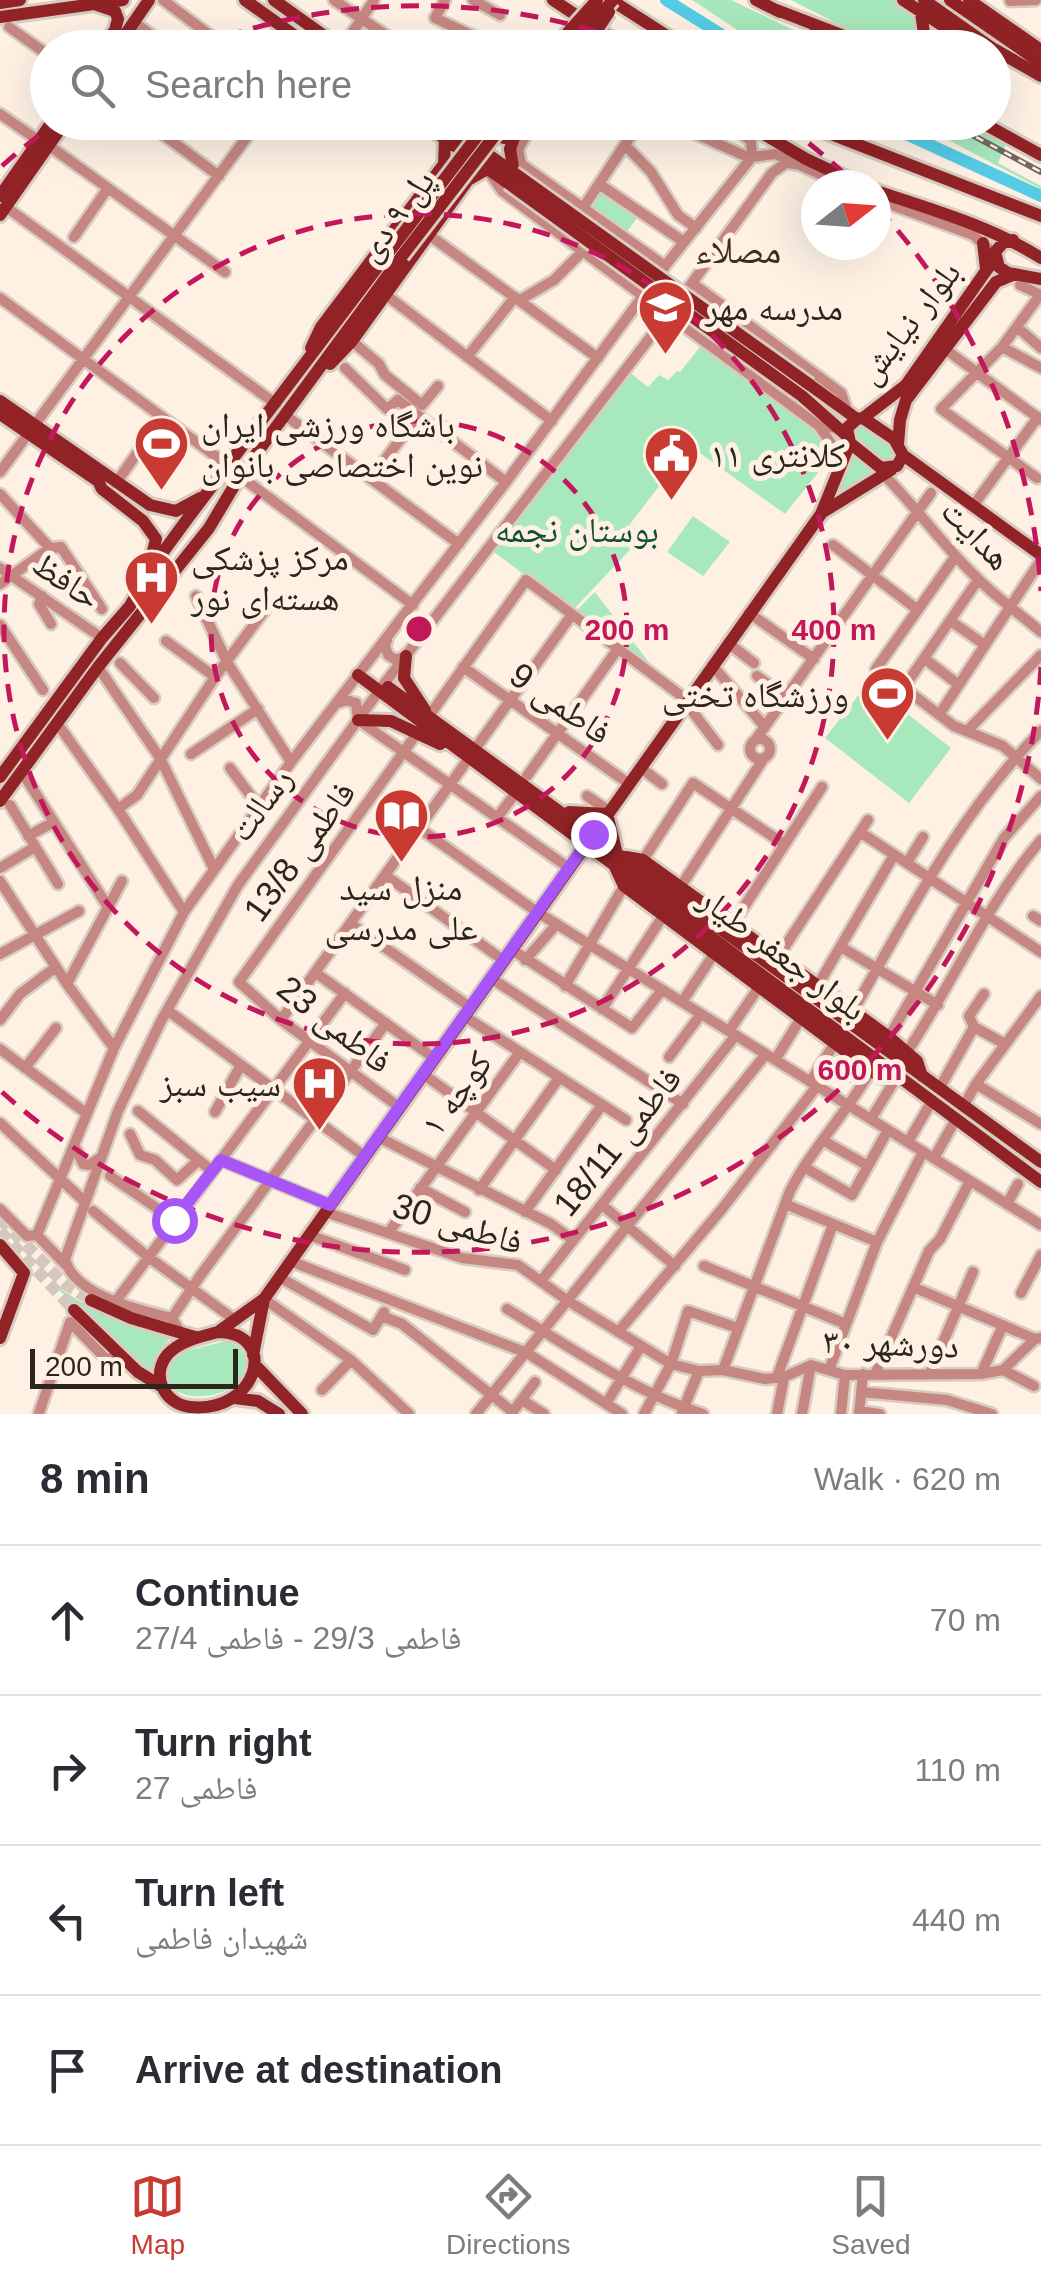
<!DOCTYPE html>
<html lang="en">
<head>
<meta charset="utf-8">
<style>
  :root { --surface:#fff; --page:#f7f7f7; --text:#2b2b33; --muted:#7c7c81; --line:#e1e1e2; --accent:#c83a32 }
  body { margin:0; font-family:Arial,"Noto Naskh Arabic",sans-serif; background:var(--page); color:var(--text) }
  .compass { position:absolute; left:801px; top:170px; width:90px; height:90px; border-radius:50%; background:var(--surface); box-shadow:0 10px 40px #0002; rotate:73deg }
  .scale { position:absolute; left:30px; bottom:25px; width:208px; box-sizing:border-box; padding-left:10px; border:5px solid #2c251d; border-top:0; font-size:28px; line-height:35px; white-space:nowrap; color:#2c251d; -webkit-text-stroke:8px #fef1e4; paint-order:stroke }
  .stop { position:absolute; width:30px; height:30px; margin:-22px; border:8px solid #a855f7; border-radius:50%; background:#fff }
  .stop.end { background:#a855f7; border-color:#fff; box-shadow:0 2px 10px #0008 }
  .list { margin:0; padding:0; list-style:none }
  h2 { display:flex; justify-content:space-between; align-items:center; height:130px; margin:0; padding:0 40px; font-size:42px }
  h2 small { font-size:32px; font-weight:400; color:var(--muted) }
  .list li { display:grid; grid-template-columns:65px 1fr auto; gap:30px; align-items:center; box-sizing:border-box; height:150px; padding:0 40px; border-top:2px solid var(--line) }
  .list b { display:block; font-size:38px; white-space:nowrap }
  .list p { margin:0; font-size:32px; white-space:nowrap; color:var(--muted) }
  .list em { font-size:32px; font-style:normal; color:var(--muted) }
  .icon { flex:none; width:55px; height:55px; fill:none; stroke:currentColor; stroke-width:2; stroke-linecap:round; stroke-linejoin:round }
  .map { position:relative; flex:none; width:1041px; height:1414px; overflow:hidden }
  .search { position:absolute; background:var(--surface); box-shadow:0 10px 40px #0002; left:30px; right:30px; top:30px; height:110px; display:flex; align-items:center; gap:25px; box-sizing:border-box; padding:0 35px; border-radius:55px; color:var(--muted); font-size:38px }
  .sheet { height:730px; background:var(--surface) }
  nav { display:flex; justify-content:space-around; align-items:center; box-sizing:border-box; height:140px; border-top:2px solid var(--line); background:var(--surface); font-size:28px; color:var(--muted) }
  nav a { display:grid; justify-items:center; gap:5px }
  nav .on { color:var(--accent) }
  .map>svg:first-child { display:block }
</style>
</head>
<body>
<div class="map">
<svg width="1041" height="1414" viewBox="0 0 1041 1414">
  <rect width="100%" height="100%" fill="#fef1e4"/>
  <!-- green -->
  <path fill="#a8e8bd" d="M692 0H731L829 47H775L742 33Z
    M791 0H895L915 14 921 29 915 47H874L854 32Z
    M916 123H971L1007 142 998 163 1041 186V189Z
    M601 188 639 215 626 233 587 207Z
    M704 342 815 430 820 440 821 469 785 514 690 446 630 524 644 535 572 611 494 552 628 371 648 387 659 375 668 380 677 371 680 372Z
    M864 426C877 435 898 443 891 461L882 463 854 441V430Z
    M848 448 877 471 829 506Z
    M693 516 730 542 703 576 667 552Z
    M595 592 655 670 653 672 574 613Z
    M868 683 951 748 909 803 825 738Z
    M51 1282C90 1310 124 1327 171 1337L157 1354 151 1375 141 1371Z
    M226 1341C237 1345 245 1350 247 1362 254 1401 149 1414 169 1361L182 1352Z"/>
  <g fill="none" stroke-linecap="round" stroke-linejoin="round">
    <!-- river -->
    <path stroke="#54cce6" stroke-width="12" d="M666 0 743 48
      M880 122 1041 196"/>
    <!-- major-tunnel -->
    <path stroke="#d4c8bc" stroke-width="12" stroke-dasharray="12 6" stroke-linecap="butt" d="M0 1219 65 1284 91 1300
      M0 1231 74 1310"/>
    <defs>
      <path id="minor" d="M163 0 227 48
        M334 0 405 48
        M445 0 435 18 499 48
        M473 0 500 15
        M1010 1 1036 0
        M134 22 169 48
        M9 27 48 55
        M342 48 374 0
        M430 48H436
        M0 114 39 141
        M146 122 219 176
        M534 122 518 149 521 164 665 266
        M669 122 743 155
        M48 145 225 272
        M625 145 651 172 678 215 696 228
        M752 157 775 154 844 185
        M487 169 502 191 643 296
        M599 184 684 242
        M876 199 973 235 988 248
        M6 207 276 404
        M583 208 640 122
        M429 235 598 358
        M74 237 108 188
        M692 283 841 393 848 413
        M1020 285 1041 295
        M386 295 552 421
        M0 298 229 466
        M520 300 554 280 584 250
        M666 313 819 426 837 428
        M1017 327 1041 348
        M352 341 379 364 385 375 422 405 438 386
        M1002 347 1041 368
        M945 349 1041 420
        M467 357 515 297
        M345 368 387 409 398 400 506 482
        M285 415 371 479
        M418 415 371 479 459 544
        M819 426 832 445 839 468
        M881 469 884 475C916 507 941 543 974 575 994 596 1019 613 1041 632
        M0 472 258 122
        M240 476 413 605
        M1037 478 941 409 1002 347 1040 295
        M116 483 157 425
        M0 494 50 548 61 547 102 609
        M973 506 1038 417
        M833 545 918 610
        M0 568 102 638
        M978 580 907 683 908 691 954 726 1003 746 1041 779
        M0 584 50 548
        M42 596 39 604 51 624
        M196 596 227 662 291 762
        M749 613 814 659
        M952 622 985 645
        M0 625 43 690
        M387 640 385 646 388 655 396 660 406 656
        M166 641 215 677
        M728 643 754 663
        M925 659 959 685
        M120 663 154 698
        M712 665 765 727
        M98 667 160 758 214 869
        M463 667 628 783
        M876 669 955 557
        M757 676 786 697
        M338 703 346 700 356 703 358 720 569 868
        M939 715 1041 560
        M429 716 526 580 679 694 718 745
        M57 723 118 809 184 912
        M967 731 1041 655
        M756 739 931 493
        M750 749a10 10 0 1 1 20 0a10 10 0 1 1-20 0Z
        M475 749 571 616
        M191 754 258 709
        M640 767 662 784
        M230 768 259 807
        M22 772 108 907
        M527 776 617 650
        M587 796 609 811
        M10 805 58 884
        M118 809 137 795 215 677 265 610
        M497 818 514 795
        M419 828 537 912 1041 1225
        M860 832 1041 952
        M28 836 54 822
        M643 860 693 783 784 844
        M907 863 923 837
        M0 868 35 847
        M385 875 503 960
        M0 881 67 984 114 1048
        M681 886 764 758
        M1033 916 1041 921
        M351 924 470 1007
        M733 924 822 787
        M841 947 938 1005
        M511 949 632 1028 662 990
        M0 954 79 911
        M778 957 868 820
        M525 960 557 924
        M316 973 434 1058
        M491 978 683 1104
        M67 984 122 881
        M818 985 894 855
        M565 986 624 886
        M984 994 969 1016 974 1027 1005 1044
        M682 1002 714 954
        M602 1009 663 916
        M167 1010 364 1156
        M853 1011C909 913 961 811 1041 731
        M464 1016 626 1120
        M0 1020 20 994 56 967
        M281 1020 469 758
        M729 1031 759 987
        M889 1037 1004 838 1041 796
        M0 1049 86 1113
        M907 1052C953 983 987 903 1041 840
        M669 1057 701 1014
        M775 1060 801 1018
        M25 1068 56 1028
        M423 1074 556 1170
        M810 1082 835 1043
        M976 1084 1041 1124
        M939 1089 974 1027
        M399 1107 281 1020 239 982 420 729
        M963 1107 976 1084 1041 996
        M138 1111 212 1171
        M215 1112 241 1065
        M871 1119 898 1075
        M0 1123 84 1201
        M130 1134 140 1155 155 1160 177 1180 199 1160
        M378 1137 551 1224 573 1240
        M824 1141 868 1166
        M908 1142 932 1101
        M76 1149 83 1164 89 1165 100 1158
        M934 1158 956 1119
        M221 1160 330 1205
        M804 1167 852 1195 888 1130
        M110 1176 174 1220
        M420 1188 465 1212
        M479 1190 559 1078
        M785 1204 877 1242
        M1007 1204 1018 1184
        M602 1205 675 1266
        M0 1209 27 1236 37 1235 114 1048 184 912 291 762 506 482 665 266 752 157 751 141 727 122
        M93 1211 147 1256 235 1320
        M325 1212 462 1258 518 1265 568 1301 671 1364 699 1371 723 1370 765 1379 784 1377 811 1365 845 1375 981 1374 1003 1370 1035 1339 1041 1338
        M525 1212 602 1105
        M389 1232 520 1052
        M37 1235 66 1265
        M309 1235 405 1270
        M290 1261 527 1353 622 1414
        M704 1266 846 1324
        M279 1277 373 1330 384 1312
        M541 1281 736 1035
        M913 1287 1035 1339
        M1021 1293 1041 1255
        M264 1299 351 1360 409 1414
        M116 1301 345 993
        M507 1309C569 1346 633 1392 703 1414
        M382 1316 402 1324 513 1412
        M172 1318 200 1276 386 1023
        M180 1332 172 1318C140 1310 74 1296 65 1259L118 1111 161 1021 238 885 384 684 692 283 772 173 786 163 802 165
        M618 1332 722 1209 817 1086
        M723 1370 790 1191C812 1148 847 1113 871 1070
        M829 1370 877 1242 923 1152
        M1003 1370 1034 1386
        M876 1372 929 1251 940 1239 970 1181
        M930 1373 973 1272
        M981 1374 1003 1325
        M777 1377 833 1224
        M322 1390 351 1360
        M861 1392 947 1400 992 1414
        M522 1400 544 1414
        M606 1404 641 1346
        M859 1411 880 1414
        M682 1412 699 1371
        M39 1413 70 1322 107 1360 117 1354
        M476 1414 766 1054
        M511 1414 535 1382
        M644 1414 671 1364 688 1311 738 1328
        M777 1414 784 1377
        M802 1414 811 1365
        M841 1414 845 1375
        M859 1414 863 1374"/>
      <path id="major" d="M245 0 312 48
        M274 0 341 48
        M553 0 626 48
        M611 0 686 48
        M756 0 780 12
        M903 0 977 48
        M924 0 992 48
        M950 0 1041 63
        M969 0 1041 50
        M0 3 20 0
        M97 5 115 11 118 19 115 30 102 48
        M774 9 860 42 867 48
        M0 17 123 0
        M815 32 843 48
        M116 48 149 0
        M919 48 924 33 921 13
        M939 48H962
        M994 49 1041 76
        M421 122 508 183
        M442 122 514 173
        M743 122 806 159 861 185
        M800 122 1041 216
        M981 122 1041 155
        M489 134 504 138 521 122
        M514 173 510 149 517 129
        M876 191C933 210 990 226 1041 258
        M0 196 52 122
        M0 215 65 122
        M1013 240 1003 243 995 252 999 267 1008 273 1041 279
        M983 243 986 269
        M311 348 321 327 444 164 445 139
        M330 364 352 341 468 180 487 169
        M810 385 857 419
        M802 396 846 435
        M0 401 150 505 176 511 200 498
        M0 414 98 481 102 489 143 521 156 539 150 564
        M863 418 906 385 995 258
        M863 418 894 439 903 455 897 466 881 468 850 443 847 428 857 419Z
        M898 444 900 420 906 400 996 282 1015 274
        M903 455 1041 555
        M823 512 891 470
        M406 656 404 678 425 710
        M358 675 1041 1182
        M388 687 1041 1162
        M358 720 391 721 440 744
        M0 777 102 638 130 606 147 574 188 518 392 248
        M0 801 98 667 209 528 240 476 402 256
        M569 812 607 814 616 850
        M626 857 643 860 889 1037 917 1061 922 1076
        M615 867 624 886 880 1077 898 1075
        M0 1245 24 1273 0 1338
        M91 1300 131 1318 195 1337
        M74 1310 138 1372 161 1386
        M218 1332 264 1299 821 514 850 443
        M218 1332C280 1333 258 1414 190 1407 164 1404 150 1375 168 1354 181 1340 201 1337 218 1332Z
        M253 1355 264 1299
        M255 1365 302 1414
        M235 1398 258 1401 279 1414"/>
    </defs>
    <!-- minor casing -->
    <use href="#minor" stroke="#d8ccc0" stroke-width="15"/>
    <!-- major casing -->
    <use href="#major" stroke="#d8ccc0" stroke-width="18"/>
    <!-- minor -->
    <use href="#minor" stroke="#c68782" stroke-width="10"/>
    <!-- major -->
    <use href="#major" stroke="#912326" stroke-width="12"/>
    <defs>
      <path id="rail" d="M948 122 1041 172"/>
    </defs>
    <!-- rail casing -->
    <use href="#rail" stroke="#71685e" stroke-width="6"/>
    <!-- rail -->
    <use href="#rail" stroke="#fef1e4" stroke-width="2.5" stroke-dasharray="8" stroke-linecap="butt"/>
    <defs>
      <path id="major-bridge" d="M554 48 597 0
        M570 48 613 0
        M585 48 609 12
        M514 173 810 385
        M508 183 802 396
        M392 248 488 122
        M402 256 505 122"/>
    </defs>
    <!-- major-bridge casing -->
    <use href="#major-bridge" stroke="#d8ccc0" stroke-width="18" stroke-linecap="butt"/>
    <!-- major-bridge -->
    <use href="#major-bridge" stroke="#912326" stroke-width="12"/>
  </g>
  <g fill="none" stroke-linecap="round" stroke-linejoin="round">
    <!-- route -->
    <path stroke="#a855f7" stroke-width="12" d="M174 1220 221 1160 330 1205 593 834"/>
  </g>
  <!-- distance rings -->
  <g fill="none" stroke="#c2185b" stroke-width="5" stroke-dasharray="18 12">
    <circle cx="419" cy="629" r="208"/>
    <circle cx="419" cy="629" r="415"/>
    <path d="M1041 667A623 623 0 0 1 2 1092M2 166A623 623 0 0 1 53 125M196 47A623 623 0 0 1 642 47M785 125A623 623 0 0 1 856 185M878 208A623 623 0 0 1 1041 591"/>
  </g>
  <!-- icons -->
  <defs>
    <symbol id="school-pin" viewBox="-11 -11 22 30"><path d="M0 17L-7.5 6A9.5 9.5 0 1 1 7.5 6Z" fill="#c83a32" stroke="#fef1e4"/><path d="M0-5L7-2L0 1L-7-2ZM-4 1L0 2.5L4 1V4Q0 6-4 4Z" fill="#fff"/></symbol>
    <symbol id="stadium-pin" viewBox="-11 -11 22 30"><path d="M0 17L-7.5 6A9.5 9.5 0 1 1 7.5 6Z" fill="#c83a32" stroke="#fef1e4"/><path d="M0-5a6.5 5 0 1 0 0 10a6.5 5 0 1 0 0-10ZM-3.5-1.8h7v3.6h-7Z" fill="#fff"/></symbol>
    <symbol id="civic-pin" viewBox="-11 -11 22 30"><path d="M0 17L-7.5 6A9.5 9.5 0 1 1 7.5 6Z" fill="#c83a32" stroke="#fef1e4"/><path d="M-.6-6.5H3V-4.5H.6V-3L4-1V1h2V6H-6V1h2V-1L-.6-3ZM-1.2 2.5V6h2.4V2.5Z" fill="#fff"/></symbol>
    <symbol id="hospital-pin" viewBox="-11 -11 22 30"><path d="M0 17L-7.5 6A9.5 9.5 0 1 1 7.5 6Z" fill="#c83a32" stroke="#fef1e4"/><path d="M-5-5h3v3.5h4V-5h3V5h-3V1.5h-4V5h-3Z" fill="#fff"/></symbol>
    <symbol id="library-pin" viewBox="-11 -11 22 30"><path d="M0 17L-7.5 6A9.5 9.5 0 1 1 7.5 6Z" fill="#c83a32" stroke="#fef1e4"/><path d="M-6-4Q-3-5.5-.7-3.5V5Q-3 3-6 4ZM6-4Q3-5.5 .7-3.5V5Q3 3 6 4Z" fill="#fff"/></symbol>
  </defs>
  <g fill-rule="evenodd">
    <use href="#school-pin" x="634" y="276" width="63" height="86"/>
    <use href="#stadium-pin" x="130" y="412" width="63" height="86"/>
    <use href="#civic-pin" x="640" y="422" width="63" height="86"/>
    <use href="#hospital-pin" x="120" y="546" width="63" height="86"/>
    <use href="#stadium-pin" x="856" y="662" width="63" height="86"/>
    <use href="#library-pin" x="370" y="784" width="63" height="86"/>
    <use href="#hospital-pin" x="288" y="1052" width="63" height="86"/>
  </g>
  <g text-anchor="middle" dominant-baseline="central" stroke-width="10" stroke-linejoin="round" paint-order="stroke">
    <!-- street labels -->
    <g font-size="35" fill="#2c251d" stroke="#fef1e4">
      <text transform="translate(395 215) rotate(-53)">پل ۹ دی</text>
      <text transform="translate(908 322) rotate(-52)">بلوار نیایش</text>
      <text transform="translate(977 534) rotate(46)">هدایت</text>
      <text transform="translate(67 580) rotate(34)">حافظ</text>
      <text transform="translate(561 703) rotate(35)">فاطمی 9</text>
      <text transform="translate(260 804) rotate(-54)">رسالت</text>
      <text transform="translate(299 851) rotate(-54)">فاطمی 13/8</text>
      <text transform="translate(783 953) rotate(37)">بلوار جعفر طیار</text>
      <text transform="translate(335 1024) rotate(38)">فاطمی 23</text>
      <text transform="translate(456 1093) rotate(-54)">کوچه ۱</text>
      <text transform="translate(617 1141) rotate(-51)">فاطمی 18/11</text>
      <text transform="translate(458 1223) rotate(17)">فاطمی 30</text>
      <text transform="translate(891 1343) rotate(2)">دورشهر ۳۰</text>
    </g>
    <!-- poi labels -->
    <g font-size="35" fill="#2c251d" stroke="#fef1e4" text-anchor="start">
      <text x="705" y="307">مدرسه مهر</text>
      <text x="201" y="424">باشگاه ورزشی ایران<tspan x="201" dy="40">نوین اختصاصی بانوان</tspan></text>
      <text x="710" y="454">کلانتری ۱۱</text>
      <text x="191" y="557">مرکز پزشکی<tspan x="191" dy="40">هسته‌ای نور</tspan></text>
      <text x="849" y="694" text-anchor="end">ورزشگاه تختی</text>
      <text x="401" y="887" text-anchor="middle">منزل سید<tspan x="401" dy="40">علی مدرسی</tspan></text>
      <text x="281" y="1083" text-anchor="end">سیب سبز</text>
    </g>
    <!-- park labels -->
    <g font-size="35" fill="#11502e" stroke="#fef1e4">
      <text x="577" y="529">بوستان نجمه</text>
    </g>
    <!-- neighbourhood labels -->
    <g font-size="38" fill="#3e2e1d" stroke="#fef1e4">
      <text x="738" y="250">مصلاء</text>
    </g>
  </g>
  <circle cx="419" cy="629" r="15" fill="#c2185b" stroke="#fef1e4" stroke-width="5"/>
  <g font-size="30" text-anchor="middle" font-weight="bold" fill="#c2185b" stroke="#fef1e4" stroke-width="10" stroke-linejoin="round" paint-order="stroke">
    <text x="627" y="640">200 m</text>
    <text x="834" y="640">400 m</text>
    <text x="860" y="1080">600 m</text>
  </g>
</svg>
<svg class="compass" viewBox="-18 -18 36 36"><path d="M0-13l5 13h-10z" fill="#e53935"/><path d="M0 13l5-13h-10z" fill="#7c7c81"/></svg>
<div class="scale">200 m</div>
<div class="stop" style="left:174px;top:1220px"></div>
<div class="stop end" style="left:593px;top:834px"></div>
<div class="search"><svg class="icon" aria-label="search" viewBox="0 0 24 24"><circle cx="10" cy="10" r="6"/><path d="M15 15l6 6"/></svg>Search here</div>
</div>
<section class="sheet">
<h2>8 min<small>Walk · 620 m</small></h2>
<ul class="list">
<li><svg class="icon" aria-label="ahead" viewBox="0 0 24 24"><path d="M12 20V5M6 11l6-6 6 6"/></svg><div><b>Continue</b><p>فاطمی 29/3 - فاطمی 27/4</p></div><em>70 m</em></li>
<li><svg class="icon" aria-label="right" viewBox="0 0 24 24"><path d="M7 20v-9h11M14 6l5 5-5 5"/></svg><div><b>Turn right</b><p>فاطمی 27</p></div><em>110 m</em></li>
<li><svg class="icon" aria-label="left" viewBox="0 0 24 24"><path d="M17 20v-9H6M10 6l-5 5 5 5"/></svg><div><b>Turn left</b><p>شهیدان فاطمی</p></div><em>440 m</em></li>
<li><svg class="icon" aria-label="arrive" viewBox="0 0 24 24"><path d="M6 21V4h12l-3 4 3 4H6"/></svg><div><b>Arrive at destination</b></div></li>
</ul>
</section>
<nav>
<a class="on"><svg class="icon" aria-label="map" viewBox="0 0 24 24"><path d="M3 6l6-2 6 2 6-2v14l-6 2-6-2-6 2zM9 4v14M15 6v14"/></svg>Map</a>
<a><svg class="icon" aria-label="directions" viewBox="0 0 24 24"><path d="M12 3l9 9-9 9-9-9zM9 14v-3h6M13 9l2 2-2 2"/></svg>Directions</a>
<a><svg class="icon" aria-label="saved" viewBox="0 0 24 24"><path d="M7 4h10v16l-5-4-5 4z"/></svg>Saved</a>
</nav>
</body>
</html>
